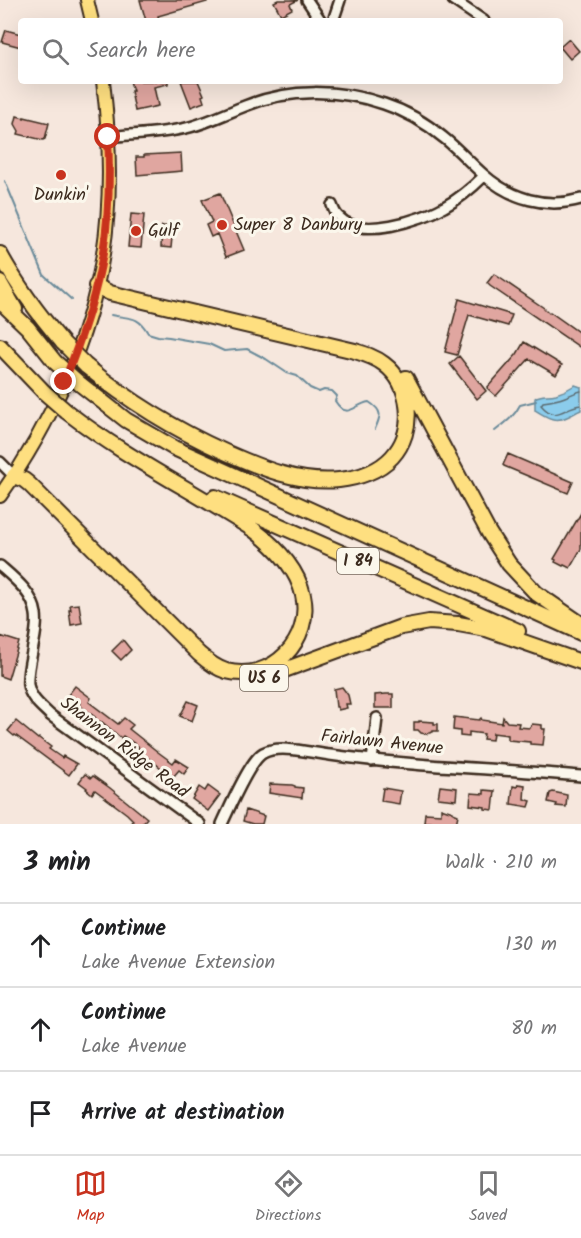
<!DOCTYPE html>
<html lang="en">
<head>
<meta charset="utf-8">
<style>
  :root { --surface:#fff; --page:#f6f6f6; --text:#202124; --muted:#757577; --line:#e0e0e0; --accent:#c8321e }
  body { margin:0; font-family:Kalam,sans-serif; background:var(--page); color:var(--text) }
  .stop { position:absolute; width:18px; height:18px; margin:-14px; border:4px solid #c8321e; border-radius:50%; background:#fff }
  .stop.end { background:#c8321e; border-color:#fff; box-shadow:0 2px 6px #0008 }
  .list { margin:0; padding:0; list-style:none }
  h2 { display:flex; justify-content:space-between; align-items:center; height:78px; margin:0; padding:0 24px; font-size:26px }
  h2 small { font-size:20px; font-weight:400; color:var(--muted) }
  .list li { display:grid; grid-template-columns:39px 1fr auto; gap:18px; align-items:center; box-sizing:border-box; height:84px; padding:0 24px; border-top:2px solid var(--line) }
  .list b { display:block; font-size:22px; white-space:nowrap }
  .list p { margin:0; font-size:20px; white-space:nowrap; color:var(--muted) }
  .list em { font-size:20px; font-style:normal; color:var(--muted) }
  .icon { flex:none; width:33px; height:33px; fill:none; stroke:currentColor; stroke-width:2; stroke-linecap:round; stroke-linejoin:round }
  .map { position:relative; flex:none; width:581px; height:824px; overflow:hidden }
  .search { position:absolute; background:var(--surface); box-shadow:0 6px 24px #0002; left:18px; right:18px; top:18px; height:66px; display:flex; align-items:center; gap:15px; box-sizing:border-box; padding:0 21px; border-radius:6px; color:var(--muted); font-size:22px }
  .sheet { height:330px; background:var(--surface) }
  nav { display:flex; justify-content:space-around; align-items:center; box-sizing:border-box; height:84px; border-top:2px solid var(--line); background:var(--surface); font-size:16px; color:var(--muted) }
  nav a { display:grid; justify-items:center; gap:3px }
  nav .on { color:var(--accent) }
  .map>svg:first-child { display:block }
</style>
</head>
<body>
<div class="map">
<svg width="581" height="824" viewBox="0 0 581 824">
  <rect width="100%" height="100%" fill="#f6e7dd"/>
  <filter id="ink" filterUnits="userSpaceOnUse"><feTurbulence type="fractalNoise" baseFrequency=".0167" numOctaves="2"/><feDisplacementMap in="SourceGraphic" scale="12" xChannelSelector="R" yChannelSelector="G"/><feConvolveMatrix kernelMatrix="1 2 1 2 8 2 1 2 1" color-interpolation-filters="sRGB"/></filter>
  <g filter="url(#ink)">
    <!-- water -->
    <path fill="#8bccec" stroke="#6b8b9a" stroke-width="1.5" d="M575 385 581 387V410C576 412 572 415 567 417 555 423 546 417 535 410V398C541 394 548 396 556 394 563 392 569 389 575 385Z"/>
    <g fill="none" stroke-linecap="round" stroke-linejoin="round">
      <!-- shore -->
      <path stroke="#5b6b70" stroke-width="1.5" d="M581 391C575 392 571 395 565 397 558 400 551 401 543 402L541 405C557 424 564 406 581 405"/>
      <!-- stream -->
      <path stroke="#6b8b9a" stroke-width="2" d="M5 181 44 275 72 300
        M111 315C130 319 138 315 148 333L158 336 169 337 209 344 224 351 247 349 266 359 287 373 297 376 310 388 319 392 324 390 332 391 337 396 335 401C348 421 354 404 369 402 383 411 381 416 375 429
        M495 431C505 423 514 417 520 405L536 401"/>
    </g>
    <!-- building -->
    <path fill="#e0a6a0" stroke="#3b2a1e" stroke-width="1.5" d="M140 0H207V2L158 16 159 20 146 21Z
      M278 0H298L290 4 292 9 281 15 274 2Z
      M6 30 21 34V47L2 42Z
      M569 39 579 51 570 59 560 47Z
      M130 81H168V84L154 87 158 106 135 111 131 91H133Z
      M181 81H198L204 95 202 96 204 102 191 107Z
      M17 116 24 118V117L49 123 45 139 43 140 18 134 19 131 15 124Z
      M181 153 182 171 137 175 136 157H144V155Z
      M220 193 244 250 226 257 217 234 211 237 206 225 212 222 202 200Z
      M131 214 144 215 141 248 128 247Z
      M162 226 173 227 171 248 161 247Z
      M494 274 544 308 549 313 550 312 581 334V348L490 286 487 283Z
      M459 299 512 315 508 326 469 315 457 355 445 352Z
      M524 342 562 365 556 375 529 359 496 396 487 388 517 354Z
      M459 356 486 391 477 399 450 364Z
      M508 454 573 482 568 493 504 466 503 465Z
      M581 513V549L570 568 564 565 563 566 555 562 556 560 554 559Z
      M79 604 82 623 71 625 69 610H71L70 605Z
      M0 636 19 642 8 679 0 676Z
      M123 640 131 650 121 660 112 651Z
      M75 686 91 698 89 702 118 724 124 718 133 725 129 729 158 752 173 763 176 759 189 767 184 774 179 770 173 777 144 755 139 750 138 746 123 736 121 738 102 722 97 721 95 717 79 705 80 703 68 695Z
      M342 687 348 695 350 704H346L347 708 338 710V707H336L334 689Z
      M386 694H393V708H375V695Z
      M188 701 198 705 192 721 180 716Z
      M454 717 479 720 481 718 482 720 502 723 503 717 507 722 519 723 518 727 530 728 532 724 542 725V729H545L543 745 530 744V742L508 740V735L493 733 492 740 483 739 484 734 469 732V737L460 736V731L453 730Z
      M16 721 38 739 39 738 51 747 49 749 62 758 63 756 77 764 69 775 15 735 14 736 8 731Z
      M419 721 434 722V724H438V731H433V732L426 734 421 733 418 730H414V722H419Z
      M85 774 91 778 93 776 110 788 147 818 142 824H130L133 820 127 814 95 790 92 794 86 789 87 788 79 782Z
      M270 784 292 785 295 786V787L303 788 302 798 269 793Z
      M518 784 525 785 524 799 531 801 529 807 511 804 513 786 517 787Z
      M208 786 220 795 208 811 192 799 199 787 205 791Z
      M440 786 457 788 456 800 438 798Z
      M383 788 401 791 399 804 381 801Z
      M484 790 495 791 493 810 485 809V807L470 805 471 793 484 794Z
      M553 792 567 795 566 807 556 806 557 804 548 802 550 793Z
      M441 808 453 812V813L458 815 456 824 424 822 425 813 441 814Z
      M246 810 264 816 262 824H253L243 821Z"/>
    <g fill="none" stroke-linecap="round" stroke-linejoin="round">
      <defs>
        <path id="minor" d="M307 0 321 21
          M453 0 484 21
          M333 21 340 0
          M108 137C135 134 164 134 190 127 209 122 227 113 245 106 290 88 339 89 384 104 406 111 426 123 444 138 458 149 470 163 484 175 511 199 546 209 581 199
          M332 205C334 210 335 214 339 217 360 240 421 220 444 207 459 199 472 188 484 176
          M0 462 14 476
          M0 566C15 579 33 593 36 614 38 626 34 640 32 652 30 662 27 675 28 685 30 698 41 706 50 715L200 824
          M372 761 377 718
          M222 824C229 809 250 760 263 753 280 744 311 753 330 755 413 767 497 768 581 776"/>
        <path id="major" d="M87 0 92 21
          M0 496C50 426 90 339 103 254 112 197 110 138 103 81"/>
        <path id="highway" d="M0 254C18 287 39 315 63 343
          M0 283 15 309
          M0 301 28 328 55 362
          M0 346 44 392
          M86 366C130 402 174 429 225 452 261 468 299 484 339 480 358 478 379 471 392 457 416 431 412 385 384 364 375 357 365 354 355 351L110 293 96 286
          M406 378 489 533 509 564 536 593 581 624
          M80 384 126 420 174 448 581 633
          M14 476 24 480 29 484 199 654C207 661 216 668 226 671 272 683 313 640 303 595 297 568 275 546 254 530 192 490 125 457 67 412
          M215 497 518 631
          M260 679 401 627 429 622 458 624 486 629 581 662"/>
      </defs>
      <!-- minor casing -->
      <use href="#minor" stroke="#3b2a1e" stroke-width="14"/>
      <!-- major casing -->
      <use href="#major" stroke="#3b2a1e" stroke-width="16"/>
      <!-- highway casing -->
      <use href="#highway" stroke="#3b2a1e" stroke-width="18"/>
      <!-- minor -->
      <use href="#minor" stroke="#fbf7ec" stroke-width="9"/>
      <!-- major -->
      <use href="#major" stroke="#fedf80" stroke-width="12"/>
      <!-- highway -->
      <use href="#highway" stroke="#fedf80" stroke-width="14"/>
      <defs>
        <path id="highway-bridge" d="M63 343 86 366
          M55 362 80 384
          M44 392 67 412"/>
      </defs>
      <!-- highway-bridge casing -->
      <use href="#highway-bridge" stroke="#3b2a1e" stroke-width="18" stroke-linecap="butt"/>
      <!-- highway-bridge -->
      <use href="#highway-bridge" stroke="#fedf80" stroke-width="14"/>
    </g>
  </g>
  <g fill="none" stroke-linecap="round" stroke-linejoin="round" filter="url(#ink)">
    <!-- route -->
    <path stroke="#c8321e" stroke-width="8" d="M64 382C81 340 96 297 103 253 109 215 110 176 108 137"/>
  </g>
  <!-- markers -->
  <g fill="#c8321e" stroke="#fbf7ec" stroke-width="2">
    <circle cx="61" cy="175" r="6"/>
    <circle cx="222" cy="225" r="6"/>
    <circle cx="136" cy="231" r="6"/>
  </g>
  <g text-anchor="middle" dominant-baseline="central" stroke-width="6" stroke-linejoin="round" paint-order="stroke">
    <!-- shield labels -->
    <g fill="#fbf7ec" stroke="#75685c" stroke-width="1.5">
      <rect x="337" y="548" width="42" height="26" rx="4.5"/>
      <rect x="240" y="665" width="48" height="26" rx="4.5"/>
    </g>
    <g font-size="16" font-weight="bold" fill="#3b2a1e">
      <text x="358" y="561">I 84</text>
      <text x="264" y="678">US 6</text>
    </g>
    <!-- poi labels -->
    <g font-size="18" fill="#3b2a1e" stroke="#fbf7ec" text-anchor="start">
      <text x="61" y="195" text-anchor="middle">Dunkin'</text>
      <text x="234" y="225">Super 8 Danbury</text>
      <text x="148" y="231">Gulf</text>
    </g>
    <!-- street labels -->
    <g font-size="18" fill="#3b2a1e" stroke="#fbf7ec">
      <text transform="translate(382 743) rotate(6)">Fairlawn Avenue</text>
      <text transform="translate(124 748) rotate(37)">Shannon Ridge Road</text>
    </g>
  </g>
</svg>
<div class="stop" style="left:108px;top:137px"></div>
<div class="stop end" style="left:64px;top:382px"></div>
<div class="search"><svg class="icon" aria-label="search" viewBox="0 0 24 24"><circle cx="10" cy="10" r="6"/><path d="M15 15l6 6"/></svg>Search here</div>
</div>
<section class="sheet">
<h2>3 min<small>Walk · 210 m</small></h2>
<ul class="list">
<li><svg class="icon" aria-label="ahead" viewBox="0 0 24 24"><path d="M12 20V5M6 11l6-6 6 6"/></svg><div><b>Continue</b><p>Lake Avenue Extension</p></div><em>130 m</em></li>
<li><svg class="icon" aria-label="ahead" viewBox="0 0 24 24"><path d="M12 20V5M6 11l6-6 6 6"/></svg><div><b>Continue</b><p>Lake Avenue</p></div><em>80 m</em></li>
<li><svg class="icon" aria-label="arrive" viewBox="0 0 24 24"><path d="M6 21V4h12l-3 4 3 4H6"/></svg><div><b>Arrive at destination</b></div></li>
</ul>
</section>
<nav>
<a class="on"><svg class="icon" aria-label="map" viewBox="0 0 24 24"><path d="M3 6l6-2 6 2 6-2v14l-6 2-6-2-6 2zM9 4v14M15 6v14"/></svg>Map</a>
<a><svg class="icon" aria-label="directions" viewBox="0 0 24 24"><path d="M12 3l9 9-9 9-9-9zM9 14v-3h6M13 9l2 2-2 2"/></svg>Directions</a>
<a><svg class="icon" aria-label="saved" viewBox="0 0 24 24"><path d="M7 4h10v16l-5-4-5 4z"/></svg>Saved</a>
</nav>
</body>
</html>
